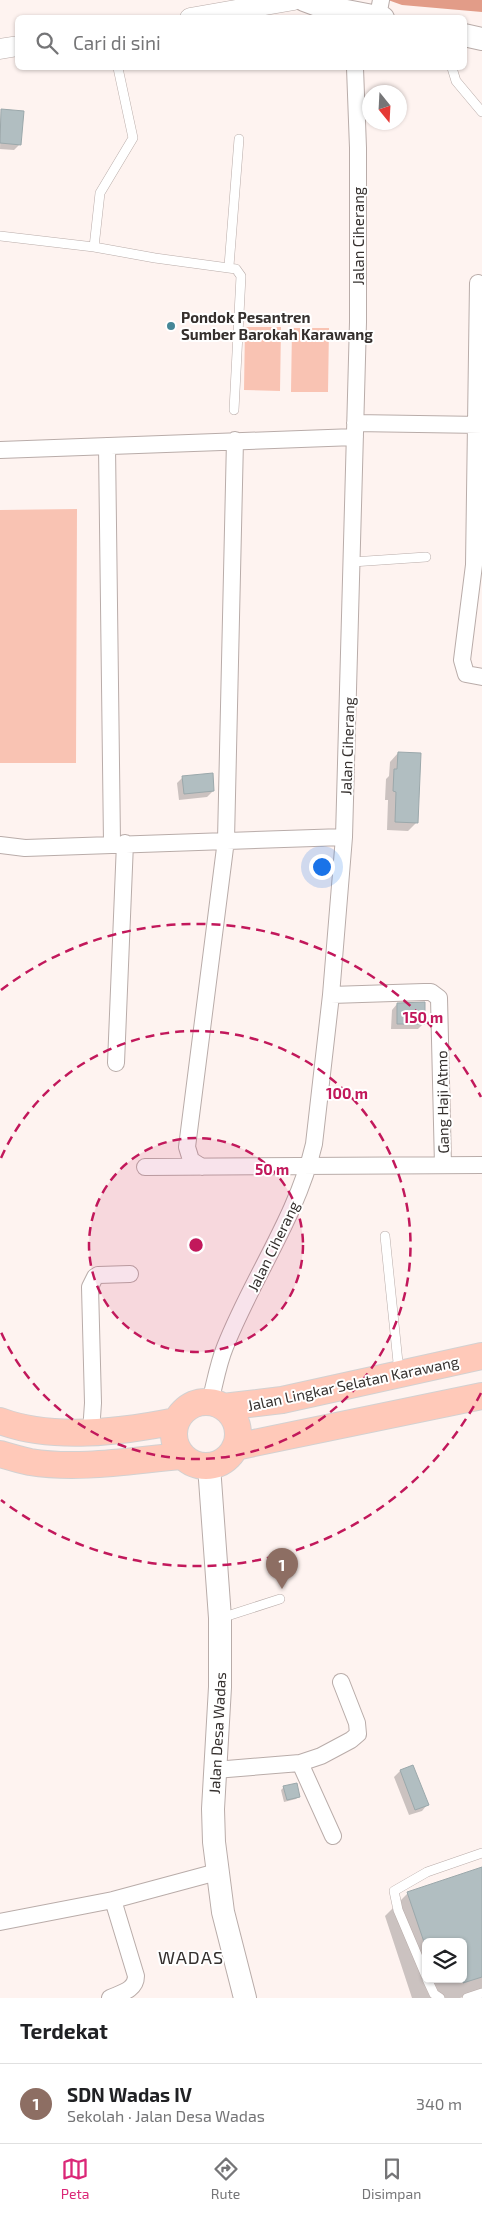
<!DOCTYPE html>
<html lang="id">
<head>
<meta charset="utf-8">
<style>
  :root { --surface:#fff; --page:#f6f6f6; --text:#202124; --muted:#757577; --line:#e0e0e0; --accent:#db2777 }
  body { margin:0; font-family:"Exo 2",sans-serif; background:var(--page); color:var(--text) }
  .controls { position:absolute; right:15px; bottom:15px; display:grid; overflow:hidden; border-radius:8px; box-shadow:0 1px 4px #0004 }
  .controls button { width:45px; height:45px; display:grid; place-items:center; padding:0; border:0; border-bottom:1px solid var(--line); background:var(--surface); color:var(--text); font:25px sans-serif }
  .compass { position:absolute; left:362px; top:85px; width:45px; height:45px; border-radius:50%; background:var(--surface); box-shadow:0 1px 4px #0004; rotate:162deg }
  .you { position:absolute; left:321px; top:866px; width:18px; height:18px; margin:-12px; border:4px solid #fff; border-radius:50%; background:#1a73e8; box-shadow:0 0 0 8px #1a73e833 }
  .badge { display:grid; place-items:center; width:32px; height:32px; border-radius:50%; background:var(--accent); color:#fff; font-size:16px; font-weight:700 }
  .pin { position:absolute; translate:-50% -41px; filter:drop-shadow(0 1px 2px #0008) }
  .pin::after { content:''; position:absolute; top:26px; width:18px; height:15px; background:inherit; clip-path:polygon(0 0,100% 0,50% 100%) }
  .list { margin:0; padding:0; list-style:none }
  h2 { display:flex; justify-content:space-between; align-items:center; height:65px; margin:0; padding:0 20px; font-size:21px }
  h2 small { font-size:16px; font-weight:400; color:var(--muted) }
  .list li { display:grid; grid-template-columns:32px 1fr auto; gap:15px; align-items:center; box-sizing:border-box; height:80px; padding:0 20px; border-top:1px solid var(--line) }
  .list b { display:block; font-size:19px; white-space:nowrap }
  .list p { margin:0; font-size:16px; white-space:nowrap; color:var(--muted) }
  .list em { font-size:16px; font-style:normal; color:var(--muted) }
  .icon { flex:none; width:28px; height:28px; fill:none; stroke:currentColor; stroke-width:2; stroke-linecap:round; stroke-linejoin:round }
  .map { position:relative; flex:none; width:482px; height:1998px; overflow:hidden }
  .search { position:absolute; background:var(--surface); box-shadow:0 1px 4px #0004; left:15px; right:15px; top:15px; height:55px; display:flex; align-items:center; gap:12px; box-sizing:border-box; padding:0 18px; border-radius:8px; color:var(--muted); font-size:19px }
  .sheet { height:145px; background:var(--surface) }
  nav { display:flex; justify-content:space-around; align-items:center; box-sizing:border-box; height:70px; border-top:1px solid var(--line); background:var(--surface); font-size:14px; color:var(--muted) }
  nav a { display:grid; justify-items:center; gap:2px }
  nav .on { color:var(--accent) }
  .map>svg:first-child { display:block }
</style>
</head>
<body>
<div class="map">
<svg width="482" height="1998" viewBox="0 0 482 1998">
  <rect width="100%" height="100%" fill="#fef3f0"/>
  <!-- green -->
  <path fill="#f9c3b3" d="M245 327H281L280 391 244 390Z
    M292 328H329L328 392H291Z
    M77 509 76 763H0V510Z"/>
  <!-- water -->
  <path fill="#e29c88" d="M388 0H482V12L402 5Z"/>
  <!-- shadow -->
  <path fill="#0003" fill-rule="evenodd" d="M1 110 20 144 14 150 0 149Z
    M398 753 417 822 408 831 387 830 388 800H385L386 779 389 776 390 762Z
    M183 777 213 791 207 797 179 800 177 783Z
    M397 1004 424 1023 418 1029H391L392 1010Z
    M413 1766 427 1805 422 1811 409 1815 394 1777 400 1771Z
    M284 1787 299 1796 296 1799 284 1802 281 1790Z
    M482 1868V1991L460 1998H412L385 1916 408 1893ZM426 1942H463V1979H426Z"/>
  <!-- building -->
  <path fill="#b1bec1" stroke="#9ba8ab" d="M1 109 24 111 21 145 0 143Z
    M398 752 421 753 418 823 395 822 396 792 393 791 394 769H397Z
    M213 773 214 791 184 794 182 776Z
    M425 1002V1024H397V1003Z
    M413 1765 429 1805 415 1810 400 1770Z
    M297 1783 300 1797 287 1800 283 1786Z
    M482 1867V1977L463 1983V1942H424L407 1892Z"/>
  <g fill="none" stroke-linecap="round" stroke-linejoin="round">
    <defs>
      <path id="service" d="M452 68 456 81 482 112
        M0 236 94 247 155 258 236 269 241 276 234 410
        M94 247 100 193 133 138 118 68
        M229 266 239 139
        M352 562 426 557
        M385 1236 399 1372
        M221 1618 280 1599
        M426 1976 398 1910 394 1891 427 1872 482 1853
        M427 1979 434 1994 440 1998
        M467 1998 482 1993"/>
      <path id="minor" d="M378 16 381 0
        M478 283 474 565 462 660 466 674 482 677
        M355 423 482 425
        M107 446 112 843
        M0 450 355 437
        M0 845 25 848 344 837
        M331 995 424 992H431L439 998 443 1165
        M116 1063 125 843
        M145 1167 482 1165
        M202 1167 191 1160 187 1147 226 840 235 440
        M210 1402C215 1383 218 1364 225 1347 252 1278 297 1217 314 1144L331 995 344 837 358 322V148L355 68
        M91 1432 93 1403 90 1287 95 1277 98 1275 130 1274
        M300 1763 333 1836
        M215 1770 300 1763 321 1756 351 1740 358 1734 357 1723 341 1682
        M0 1922 113 1900 217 1872
        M110 1998C121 1993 136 1990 136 1976L113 1900"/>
      <path id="tertiary" d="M190 18 294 0
        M0 49 18 46"/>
      <path id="secondary" d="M304 0 320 6 383 18
        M464 35 482 39
        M209 1466 220 1618V1687L213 1809 214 1842 223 1912 245 1998"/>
      <path id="primary" d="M174 1434a32 32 0 1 1 64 0a32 32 0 1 1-64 0Z
        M223 1407 282 1400 482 1356
        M0 1421C53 1441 122 1432 176 1421
        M235 1447 482 1396
        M0 1454C10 1457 20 1460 30 1462 80 1470 133 1460 182 1456"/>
    </defs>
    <!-- service casing -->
    <use href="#service" stroke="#b9aca9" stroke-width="10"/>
    <!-- minor casing -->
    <use href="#minor" stroke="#b9aca9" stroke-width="18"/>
    <!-- tertiary casing -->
    <use href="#tertiary" stroke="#b9aca9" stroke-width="21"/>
    <!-- secondary casing -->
    <use href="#secondary" stroke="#b9aca9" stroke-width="24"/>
    <!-- primary casing -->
    <use href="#primary" stroke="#d3d1d1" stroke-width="28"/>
    <!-- service -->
    <use href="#service" stroke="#fff" stroke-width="9"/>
    <!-- minor -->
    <use href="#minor" stroke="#fff" stroke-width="16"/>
    <!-- tertiary -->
    <use href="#tertiary" stroke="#fff" stroke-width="20"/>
    <!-- secondary -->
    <use href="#secondary" stroke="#fff" stroke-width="22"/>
    <!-- primary -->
    <use href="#primary" stroke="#ffc9b9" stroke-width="26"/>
  </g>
  <!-- distance rings -->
  <circle cx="196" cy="1245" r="107" fill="#c2185b" fill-opacity=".12"/>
  <g fill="none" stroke="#c2185b" stroke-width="2.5" stroke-dasharray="9 6">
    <circle cx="196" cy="1245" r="107"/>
    <path d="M1 1158A214 214 0 1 1 1 1332"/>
    <path d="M481 1393A321 321 0 0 1 1 1500M1 990A321 321 0 0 1 481 1097"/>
  </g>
  <!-- markers -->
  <circle fill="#458798" stroke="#fff" stroke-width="2" cx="171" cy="326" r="5"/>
  <g text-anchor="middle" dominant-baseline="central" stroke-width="4" stroke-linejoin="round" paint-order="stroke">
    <!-- street labels -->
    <g font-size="15" fill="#35302e" stroke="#fff">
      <text transform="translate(358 236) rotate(-90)">Jalan Ciherang</text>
      <text transform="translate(347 746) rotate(-88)">Jalan Ciherang</text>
      <text transform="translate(442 1102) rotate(-91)">Gang Haji Atmo</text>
      <text transform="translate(273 1246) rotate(-64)">Jalan Ciherang</text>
      <text transform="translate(353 1383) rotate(-12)">Jalan Lingkar Selatan Karawang</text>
      <text transform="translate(217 1733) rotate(-87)">Jalan Desa Wadas</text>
    </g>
    <!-- poi labels -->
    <g font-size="15" font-weight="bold" fill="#35302e" stroke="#fff" text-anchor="start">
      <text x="181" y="317">Pondok Pesantren<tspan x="181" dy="17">Sumber Barokah Karawang</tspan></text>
    </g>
    <!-- quarter labels -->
    <g font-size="18" letter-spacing="1" fill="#35302e" stroke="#fff">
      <text x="191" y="1957">WADAS</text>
    </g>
  </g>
  <circle cx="196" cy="1245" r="8" fill="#c2185b" stroke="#fff" stroke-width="2.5"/>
  <g font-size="15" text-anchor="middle" font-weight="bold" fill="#c2185b" stroke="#fff" stroke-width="4" stroke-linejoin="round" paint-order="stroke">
    <text x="423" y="1023">150 m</text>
    <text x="347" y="1099">100 m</text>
    <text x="272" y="1175">50 m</text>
  </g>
</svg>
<div class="controls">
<button><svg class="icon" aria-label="layers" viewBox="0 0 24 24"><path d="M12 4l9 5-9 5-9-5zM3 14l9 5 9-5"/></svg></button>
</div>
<svg class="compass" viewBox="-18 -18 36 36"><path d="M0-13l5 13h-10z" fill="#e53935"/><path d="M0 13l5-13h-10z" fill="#757577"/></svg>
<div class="you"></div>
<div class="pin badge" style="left:282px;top:1589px;background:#8d6e63">1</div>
<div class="search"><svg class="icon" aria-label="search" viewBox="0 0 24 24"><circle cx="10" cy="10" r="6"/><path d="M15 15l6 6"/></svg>Cari di sini</div>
</div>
<section class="sheet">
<h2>Terdekat<small></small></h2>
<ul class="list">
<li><span class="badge" style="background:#8d6e63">1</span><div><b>SDN Wadas IV</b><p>Sekolah · Jalan Desa Wadas</p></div><em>340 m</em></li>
</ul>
</section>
<nav>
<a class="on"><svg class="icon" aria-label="map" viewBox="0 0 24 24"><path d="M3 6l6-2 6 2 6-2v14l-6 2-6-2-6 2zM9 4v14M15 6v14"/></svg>Peta</a>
<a><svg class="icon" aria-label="directions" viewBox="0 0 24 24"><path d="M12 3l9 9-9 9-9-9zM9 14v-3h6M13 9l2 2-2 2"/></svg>Rute</a>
<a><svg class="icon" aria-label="saved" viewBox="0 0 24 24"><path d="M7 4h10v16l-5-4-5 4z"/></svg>Disimpan</a>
</nav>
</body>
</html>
